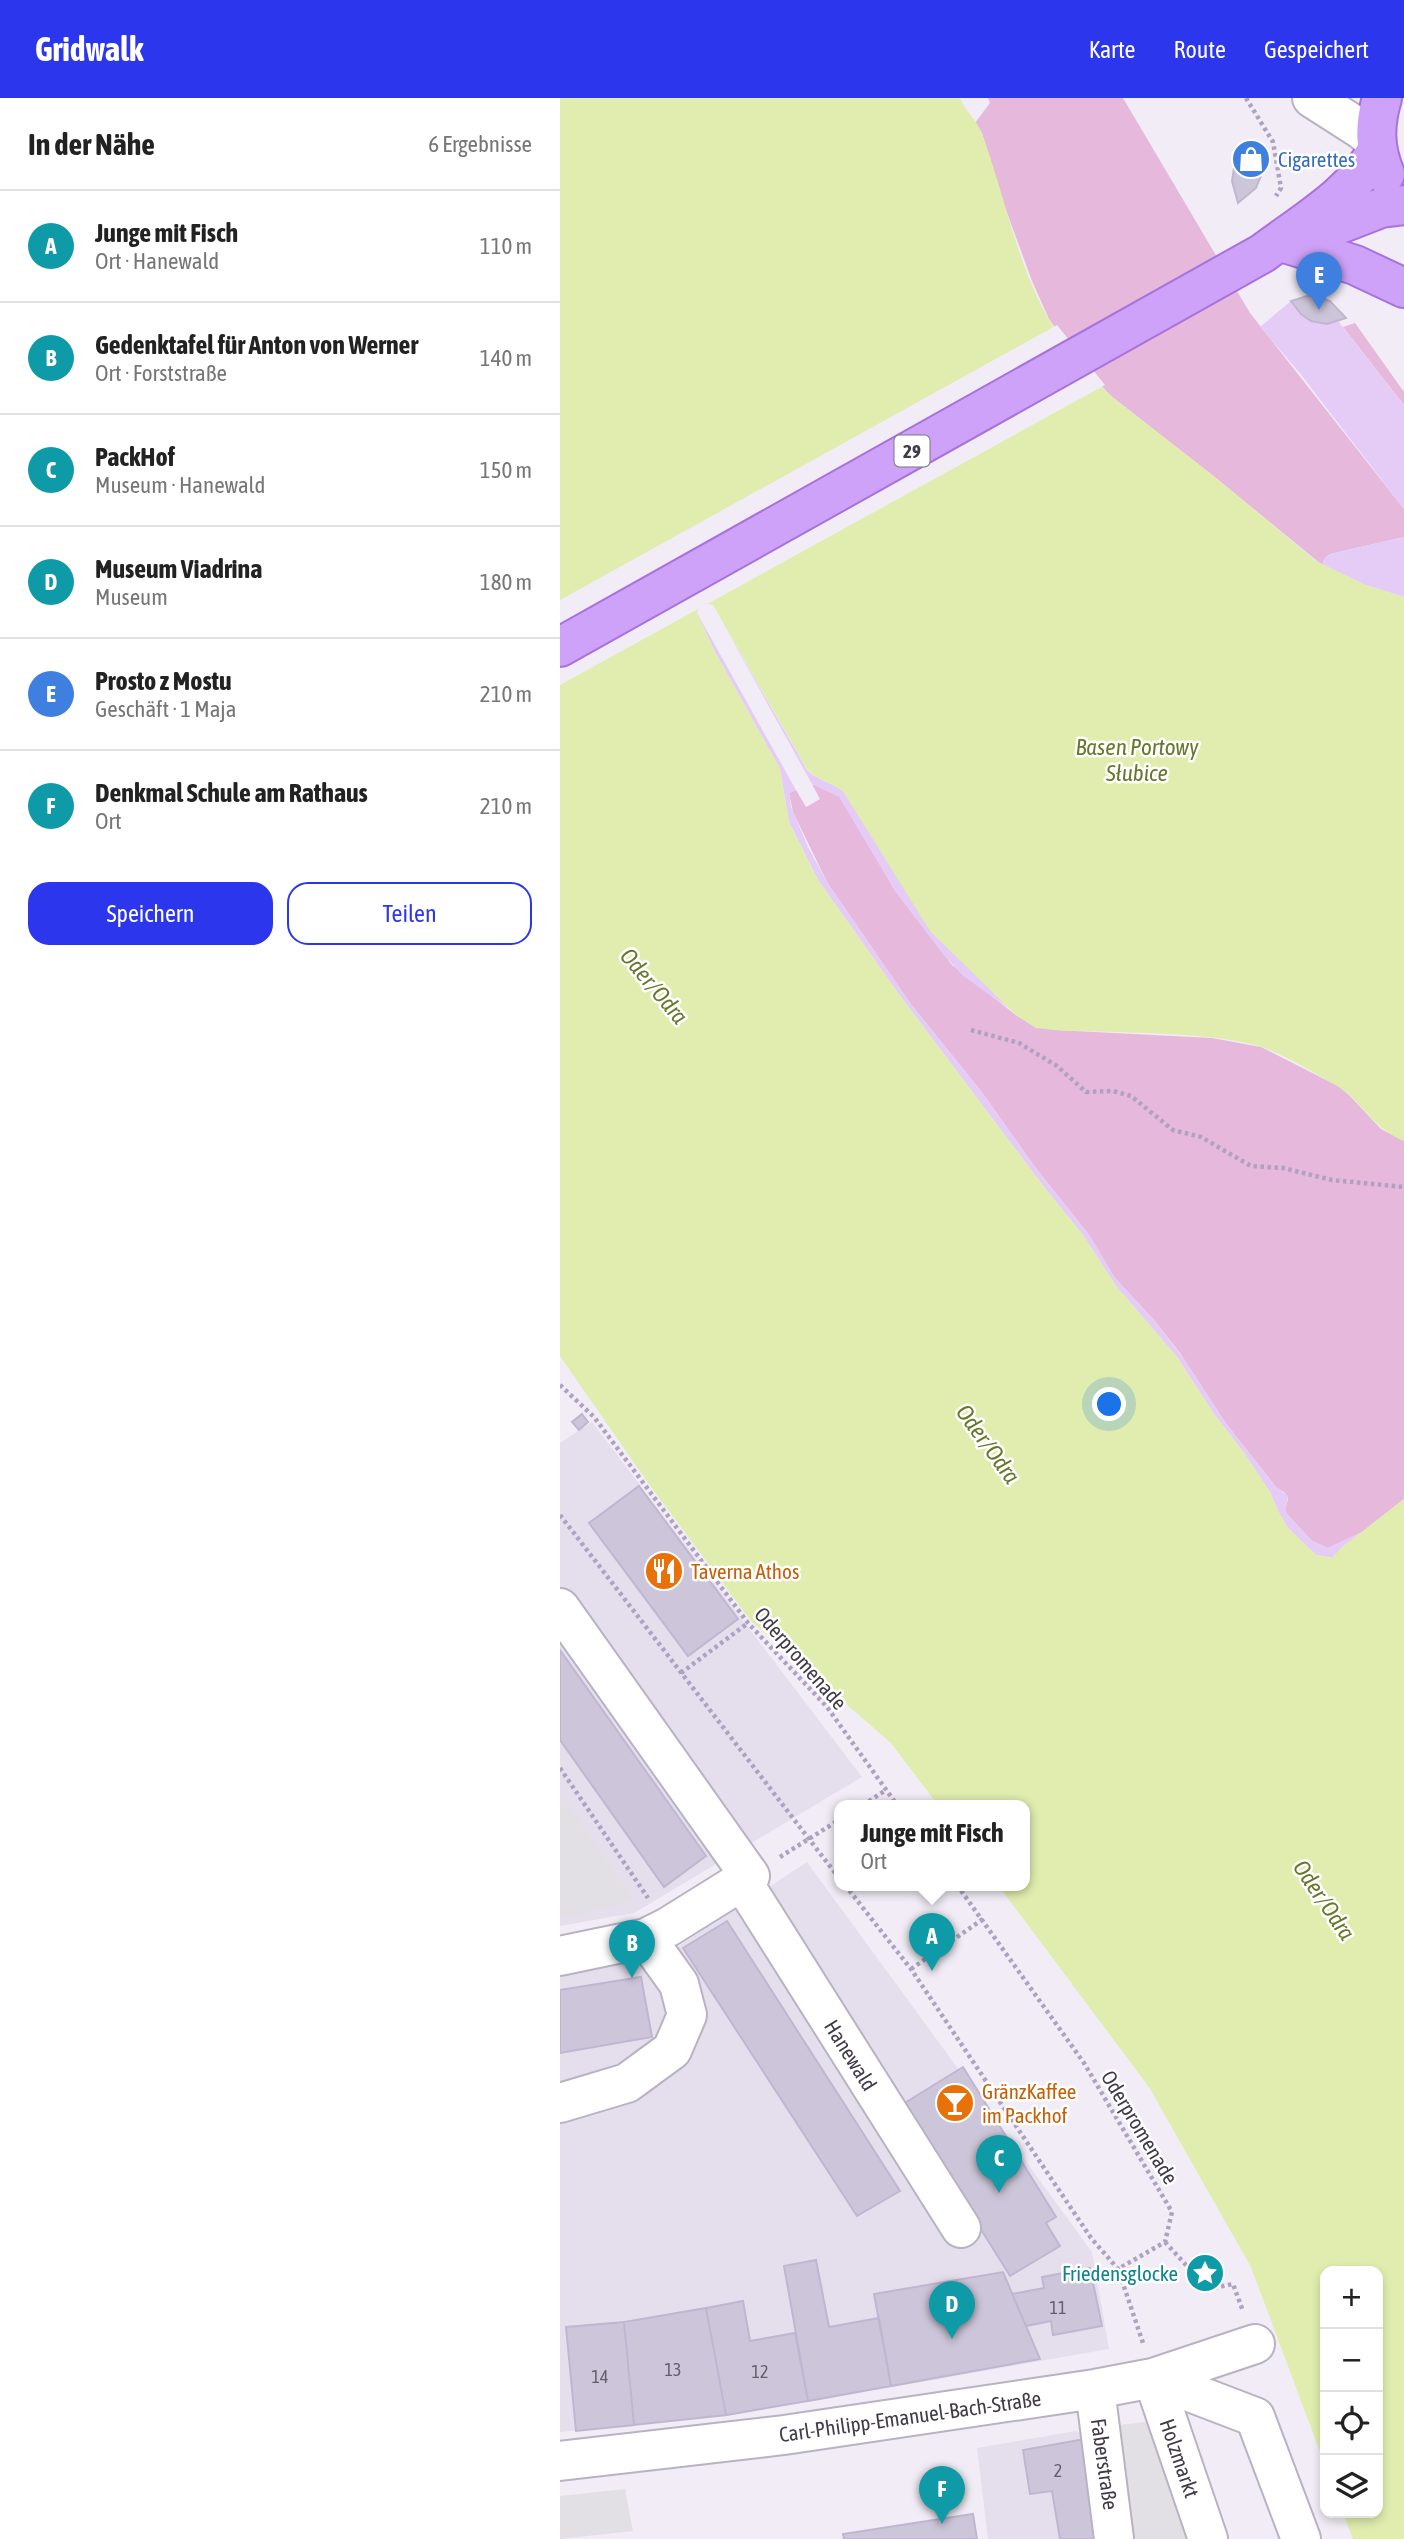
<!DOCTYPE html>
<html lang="de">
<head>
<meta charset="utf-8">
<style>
  :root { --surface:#fff; --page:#f2f2f2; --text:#222; --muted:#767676; --line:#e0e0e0; --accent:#2c36ec }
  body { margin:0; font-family:"Asap Condensed",sans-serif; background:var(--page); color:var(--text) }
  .controls { position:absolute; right:21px; bottom:21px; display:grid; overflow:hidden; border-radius:14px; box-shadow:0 4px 10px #0003 }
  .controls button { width:63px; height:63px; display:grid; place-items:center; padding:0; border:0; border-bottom:2px solid var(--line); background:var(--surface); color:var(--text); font:35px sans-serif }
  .you { position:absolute; left:550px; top:1307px; width:24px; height:24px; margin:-18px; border:5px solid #fff; border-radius:50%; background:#1a73e8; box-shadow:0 0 0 10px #1a73e833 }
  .badge { display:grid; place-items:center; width:46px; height:46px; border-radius:50%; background:var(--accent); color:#fff; font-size:23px; font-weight:700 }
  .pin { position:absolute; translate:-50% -58px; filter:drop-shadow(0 2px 4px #0008) }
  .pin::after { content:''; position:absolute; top:37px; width:24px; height:21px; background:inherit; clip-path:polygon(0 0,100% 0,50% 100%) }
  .popup { position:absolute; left:274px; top:1702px; width:196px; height:91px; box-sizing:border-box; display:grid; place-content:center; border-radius:14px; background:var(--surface); filter:drop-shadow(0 2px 5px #0005); font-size:23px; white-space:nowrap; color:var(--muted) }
  .popup b { font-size:26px; color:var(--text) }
  .popup::after { content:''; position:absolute; left:50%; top:100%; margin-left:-14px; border:14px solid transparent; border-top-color:var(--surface) }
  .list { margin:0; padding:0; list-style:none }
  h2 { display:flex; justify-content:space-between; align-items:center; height:91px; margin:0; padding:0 28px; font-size:30px }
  h2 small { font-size:23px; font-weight:400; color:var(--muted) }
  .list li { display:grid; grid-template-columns:46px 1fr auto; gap:21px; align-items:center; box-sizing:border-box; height:112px; padding:0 28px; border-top:2px solid var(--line) }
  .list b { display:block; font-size:26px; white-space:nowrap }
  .list p { margin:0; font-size:23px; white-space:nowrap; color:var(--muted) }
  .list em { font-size:23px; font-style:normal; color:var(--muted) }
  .actions { display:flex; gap:14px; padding:21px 28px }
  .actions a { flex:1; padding:16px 0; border:2px solid var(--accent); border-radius:21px; text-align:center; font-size:24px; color:var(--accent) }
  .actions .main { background:var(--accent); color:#fff }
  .icon { flex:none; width:38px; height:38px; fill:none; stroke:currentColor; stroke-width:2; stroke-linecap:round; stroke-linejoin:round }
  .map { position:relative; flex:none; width:844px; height:2441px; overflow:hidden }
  header { display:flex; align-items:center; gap:42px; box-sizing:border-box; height:98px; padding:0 35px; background:var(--accent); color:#fff }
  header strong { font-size:33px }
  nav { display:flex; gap:38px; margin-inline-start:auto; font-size:24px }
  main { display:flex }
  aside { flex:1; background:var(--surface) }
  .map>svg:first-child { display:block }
</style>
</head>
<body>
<header>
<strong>Gridwalk</strong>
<nav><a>Karte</a><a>Route</a><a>Gespeichert</a></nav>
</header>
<main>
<aside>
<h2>In der Nähe<small>6 Ergebnisse</small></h2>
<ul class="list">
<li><span class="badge" style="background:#0f9aa8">A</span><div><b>Junge mit Fisch</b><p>Ort · Hanewald</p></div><em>110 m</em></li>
<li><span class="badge" style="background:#0f9aa8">B</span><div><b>Gedenktafel für Anton von Werner</b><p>Ort · Forststraße</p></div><em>140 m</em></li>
<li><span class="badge" style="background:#0f9aa8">C</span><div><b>PackHof</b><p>Museum · Hanewald</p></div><em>150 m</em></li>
<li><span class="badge" style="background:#0f9aa8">D</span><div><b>Museum Viadrina</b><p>Museum</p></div><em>180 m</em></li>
<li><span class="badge" style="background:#3f7fe0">E</span><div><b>Prosto z Mostu</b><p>Geschäft · 1 Maja</p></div><em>210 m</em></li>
<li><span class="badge" style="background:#0f9aa8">F</span><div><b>Denkmal Schule am Rathaus</b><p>Ort</p></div><em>210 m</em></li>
</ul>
<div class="actions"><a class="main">Speichern</a><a>Teilen</a></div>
</aside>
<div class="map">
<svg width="844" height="2441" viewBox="0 0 844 2441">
  <rect width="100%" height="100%" fill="#f1ecf5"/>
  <!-- residential -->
  <path fill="#e5dfed" d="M32 1324 302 1679 74 1815 0 1828V1345Z
    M247 1764 532 2154 549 2251 166 2318 0 2334V1876L105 1857Z
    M516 2333 526 2339 544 2441H428L417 2350Z"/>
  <!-- green -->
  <path fill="#e6b8db" d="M428 0H563L690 215 844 411V439L770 456 765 460 762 467 656 380 551 298 526 271 489 221 472 183 446 112 422 35 415 25 430 5Z
    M795 225 844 294V307L783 229Z
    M252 686 279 698 336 794 392 867 457 918 495 932 652 940 701 949 778 988 789 997 821 1031 844 1043V1401L802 1434 768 1450 752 1443 727 1416 725 1411 728 1401 725 1395 716 1389 665 1324 620 1255 594 1222 555 1180 526 1133 475 1069 421 993 350 905 267 784 233 714 229 695 236 692 246 709 260 701Z"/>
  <!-- sand -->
  <path fill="#e4ccf6" d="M731 203C743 221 757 229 778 223L844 307V411L739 274 700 229Z
    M844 439V499L806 487 762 467 765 460 770 456Z
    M137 515 236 692 229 695 231 709 248 749 267 784 350 905 421 993 475 1069 531 1139 555 1180 594 1222 624 1261 665 1324 716 1389 728 1398 725 1411 727 1416 752 1443 768 1450 802 1434 781 1450 774 1460 756 1457 728 1430 719 1415 710 1394 684 1355 654 1316 617 1259 556 1188 523 1137 484 1089 338 895 258 782 229 724 220 671 154 552Z
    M164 527 247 672C257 682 271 684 283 693L375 838 418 878 448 910 402 877 384 857 336 794 279 699 252 686Z"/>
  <!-- parking -->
  <path fill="#e2e0e4" d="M4 1701 74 1802 0 1821V1703Z
    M594 2323 632 2441H571L558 2327Z
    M65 2391 73 2433 0 2441V2398Z"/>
  <!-- water -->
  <path fill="#e0edae" d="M0 0H400C406 15 418 23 422 36 445 97 456 166 490 223 507 250 529 276 551 298L656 380 756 463 806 487 844 499V1043C811 1029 802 1002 774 986 747 971 718 952 687 945 629 933 555 935 494 932L476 930 457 918 370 833 283 693C271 684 257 682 247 671L153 507 140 504 137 515 154 552 220 671 229 724 258 782 338 895 484 1089 523 1137 556 1188 617 1259 654 1316 684 1355 710 1394 719 1415 728 1430 756 1457 772 1460 781 1450 844 1401V2441H793L783 2415H818V2173H765V2367L691 2169 589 1989 438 1787H465V1707H378L331 1645 191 1523 86 1382 0 1258Z"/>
  <!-- pier -->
  <path fill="#f1ecf5" d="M497 227 545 287 0 587V502Z"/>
  <!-- building -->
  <path fill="#cdc5d9" stroke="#c1b6d1" stroke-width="2" d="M694 48 701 61 702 75 696 90 678 105 672 83 674 70 682 57Z
    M747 198 759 199 770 203 786 220 767 226 751 223 741 216 731 203Z
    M22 1316 28 1324 19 1332 12 1324Z
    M79 1388 178 1521 128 1558 29 1425Z
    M0 1552 146 1758 104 1789 0 1642Z
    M167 1823 340 2093 297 2118 123 1850Z
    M81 1879 92 1939 0 1955V1892Z
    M403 1969 496 2119 486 2125 500 2148 450 2178 343 2006Z
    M256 2162 269 2229 319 2220 331 2288 248 2303 224 2168Z
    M530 2170 542 2228 493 2237 491 2223 466 2228 452 2196 484 2190 482 2179Z
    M443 2174 480 2261 331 2288 314 2196Z
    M183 2203 190 2243 235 2235 248 2303 166 2317 146 2210Z
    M146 2210 166 2317 74 2327 64 2224Z
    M64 2224 74 2327 16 2333 6 2229Z
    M525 2341 543 2441H500L492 2393 470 2396 463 2352Z
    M413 2416 417 2441H284L283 2436Z"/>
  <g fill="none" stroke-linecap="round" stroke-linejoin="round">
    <defs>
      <path id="minor" d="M752 0 802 32 816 44
        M0 1510 190 1778 108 1829 86 1840 0 1858
        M182 1783 401 2130
        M0 2005 67 1985 112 1952 127 1917 119 1886 86 1840
        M593 2280 695 2319 741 2441
        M593 2280 648 2441
        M535 2291 554 2441
        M0 2363 224 2337 535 2291 593 2280 695 2246"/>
      <path id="major" d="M822 0C814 27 814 50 825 76
        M741 141 821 110 844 107
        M728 146 795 167 844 190
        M0 549 703 155C741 126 794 96 817 52"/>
    </defs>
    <!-- minor casing -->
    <use href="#minor" stroke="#b9b2c3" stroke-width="42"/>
    <!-- major casing -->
    <use href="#major" stroke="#a772dd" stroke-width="42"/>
    <!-- path -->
    <path stroke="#afa1c1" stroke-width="4.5" stroke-dasharray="3.5 3.5" stroke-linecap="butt" d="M686 0 713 44 721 90 716 98
      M411 932 459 945 497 968 526 994 553 993 571 998 613 1032 641 1039 691 1068 723 1070 772 1082 844 1089
      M0 1287 34 1319 188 1525 267 1609 337 1707
      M0 1417 279 1780
      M121 1575 188 1525
      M0 1670 88 1800
      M303 1707 326 1692
      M220 1759 279 1722
      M285 1787 351 1871 531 2140 558 2171 583 2245
      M397 1787 524 1965 612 2114 605 2144 558 2171
      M351 1871 423 1821
      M605 2144 648 2191 673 2186 683 2213"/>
    <!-- minor -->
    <use href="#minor" stroke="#fff" stroke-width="38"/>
    <!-- major -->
    <use href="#major" stroke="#cea2f8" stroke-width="38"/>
  </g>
  <!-- icons -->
  <defs>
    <symbol id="shop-disc" viewBox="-11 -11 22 22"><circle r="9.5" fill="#3f7fe0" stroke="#fff"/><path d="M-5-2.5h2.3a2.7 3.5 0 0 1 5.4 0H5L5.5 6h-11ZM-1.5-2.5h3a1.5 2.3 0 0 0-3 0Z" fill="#fff"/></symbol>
    <symbol id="restaurant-disc" viewBox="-11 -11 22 22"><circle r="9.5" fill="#e8710a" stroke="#fff"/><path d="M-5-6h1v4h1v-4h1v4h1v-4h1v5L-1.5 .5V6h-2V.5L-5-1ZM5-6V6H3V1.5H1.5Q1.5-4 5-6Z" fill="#fff"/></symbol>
    <symbol id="bar-disc" viewBox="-11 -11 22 22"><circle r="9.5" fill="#e8710a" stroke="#fff"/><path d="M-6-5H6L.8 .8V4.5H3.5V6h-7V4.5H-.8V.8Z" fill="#fff"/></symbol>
    <symbol id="sight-disc" viewBox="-11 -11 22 22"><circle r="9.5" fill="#0f9aa8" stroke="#fff"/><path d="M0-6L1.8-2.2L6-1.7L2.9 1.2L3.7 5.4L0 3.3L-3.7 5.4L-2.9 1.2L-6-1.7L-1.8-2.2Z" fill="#fff"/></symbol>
  </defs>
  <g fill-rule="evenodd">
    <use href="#shop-disc" x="669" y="39" width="44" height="44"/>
    <use href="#restaurant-disc" x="82" y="1451" width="44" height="44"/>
    <use href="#bar-disc" x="373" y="1983" width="44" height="44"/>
    <use href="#sight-disc" x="623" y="2153" width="44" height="44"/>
  </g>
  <g text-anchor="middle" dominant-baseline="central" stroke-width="5" stroke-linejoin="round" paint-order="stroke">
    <!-- number labels -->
    <g font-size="18" fill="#635d6d">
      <text x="498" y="2209">11</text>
      <text x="113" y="2271">13</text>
      <text x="200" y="2273">12</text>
      <text x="40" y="2278">14</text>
      <text x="498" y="2372">2</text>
    </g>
    <!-- shield labels -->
    <rect fill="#fff" stroke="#797580" stroke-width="2" x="334.5" y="337.5" width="35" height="31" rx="5"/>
    <g font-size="19" font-weight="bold" fill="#403a49">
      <text x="352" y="353">29</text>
    </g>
    <!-- shop labels -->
    <g font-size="21" fill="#366cbe" stroke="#fff" text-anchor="start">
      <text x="718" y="61">Cigarettes</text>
    </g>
    <!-- food labels -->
    <g font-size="21" fill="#c56008" stroke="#fff" text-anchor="start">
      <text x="131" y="1473">Taverna Athos</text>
      <text x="422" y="1993">GränzKaffee<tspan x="422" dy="24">im Packhof</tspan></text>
    </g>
    <!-- street labels -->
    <g font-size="21" fill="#403a49" stroke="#fff">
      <text transform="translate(241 1560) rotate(49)">Oderpromenade</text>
      <text transform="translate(291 1957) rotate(58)">Hanewald</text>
      <text transform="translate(580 2029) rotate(59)">Oderpromenade</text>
      <text transform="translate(350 2318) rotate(-8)">Carl-Philipp-Emanuel-Bach-Straße</text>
      <text transform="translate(620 2360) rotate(71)">Holzmarkt</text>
      <text transform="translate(545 2366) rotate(82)">Faberstraße</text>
    </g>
    <!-- culture labels -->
    <g font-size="21" fill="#0d838f" stroke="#fff" text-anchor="end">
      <text x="618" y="2175">Friedensglocke</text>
    </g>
    <!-- water labels -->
    <g font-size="23" font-style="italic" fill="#67782a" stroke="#fff">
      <text x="577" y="649">Basen Portowy<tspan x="577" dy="26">Słubice</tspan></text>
      <text transform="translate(94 888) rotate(50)">Oder/Odra</text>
      <text transform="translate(428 1346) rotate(54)">Oder/Odra</text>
      <text transform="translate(764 1802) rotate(56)">Oder/Odra</text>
    </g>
  </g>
</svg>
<div class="controls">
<button>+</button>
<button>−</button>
<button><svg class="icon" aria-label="locate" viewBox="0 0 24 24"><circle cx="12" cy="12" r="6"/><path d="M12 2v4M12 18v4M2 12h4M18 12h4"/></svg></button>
<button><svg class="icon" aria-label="layers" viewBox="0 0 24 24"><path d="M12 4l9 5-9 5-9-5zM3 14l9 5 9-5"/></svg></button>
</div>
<div class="you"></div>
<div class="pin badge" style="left:372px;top:1873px;background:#0f9aa8">A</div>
<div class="popup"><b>Junge mit Fisch</b>Ort</div>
<div class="pin badge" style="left:72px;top:1880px;background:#0f9aa8">B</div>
<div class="pin badge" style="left:439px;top:2095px;background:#0f9aa8">C</div>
<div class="pin badge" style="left:392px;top:2241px;background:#0f9aa8">D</div>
<div class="pin badge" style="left:759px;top:212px;background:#3f7fe0">E</div>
<div class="pin badge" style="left:382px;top:2426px;background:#0f9aa8">F</div>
</div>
</main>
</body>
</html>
